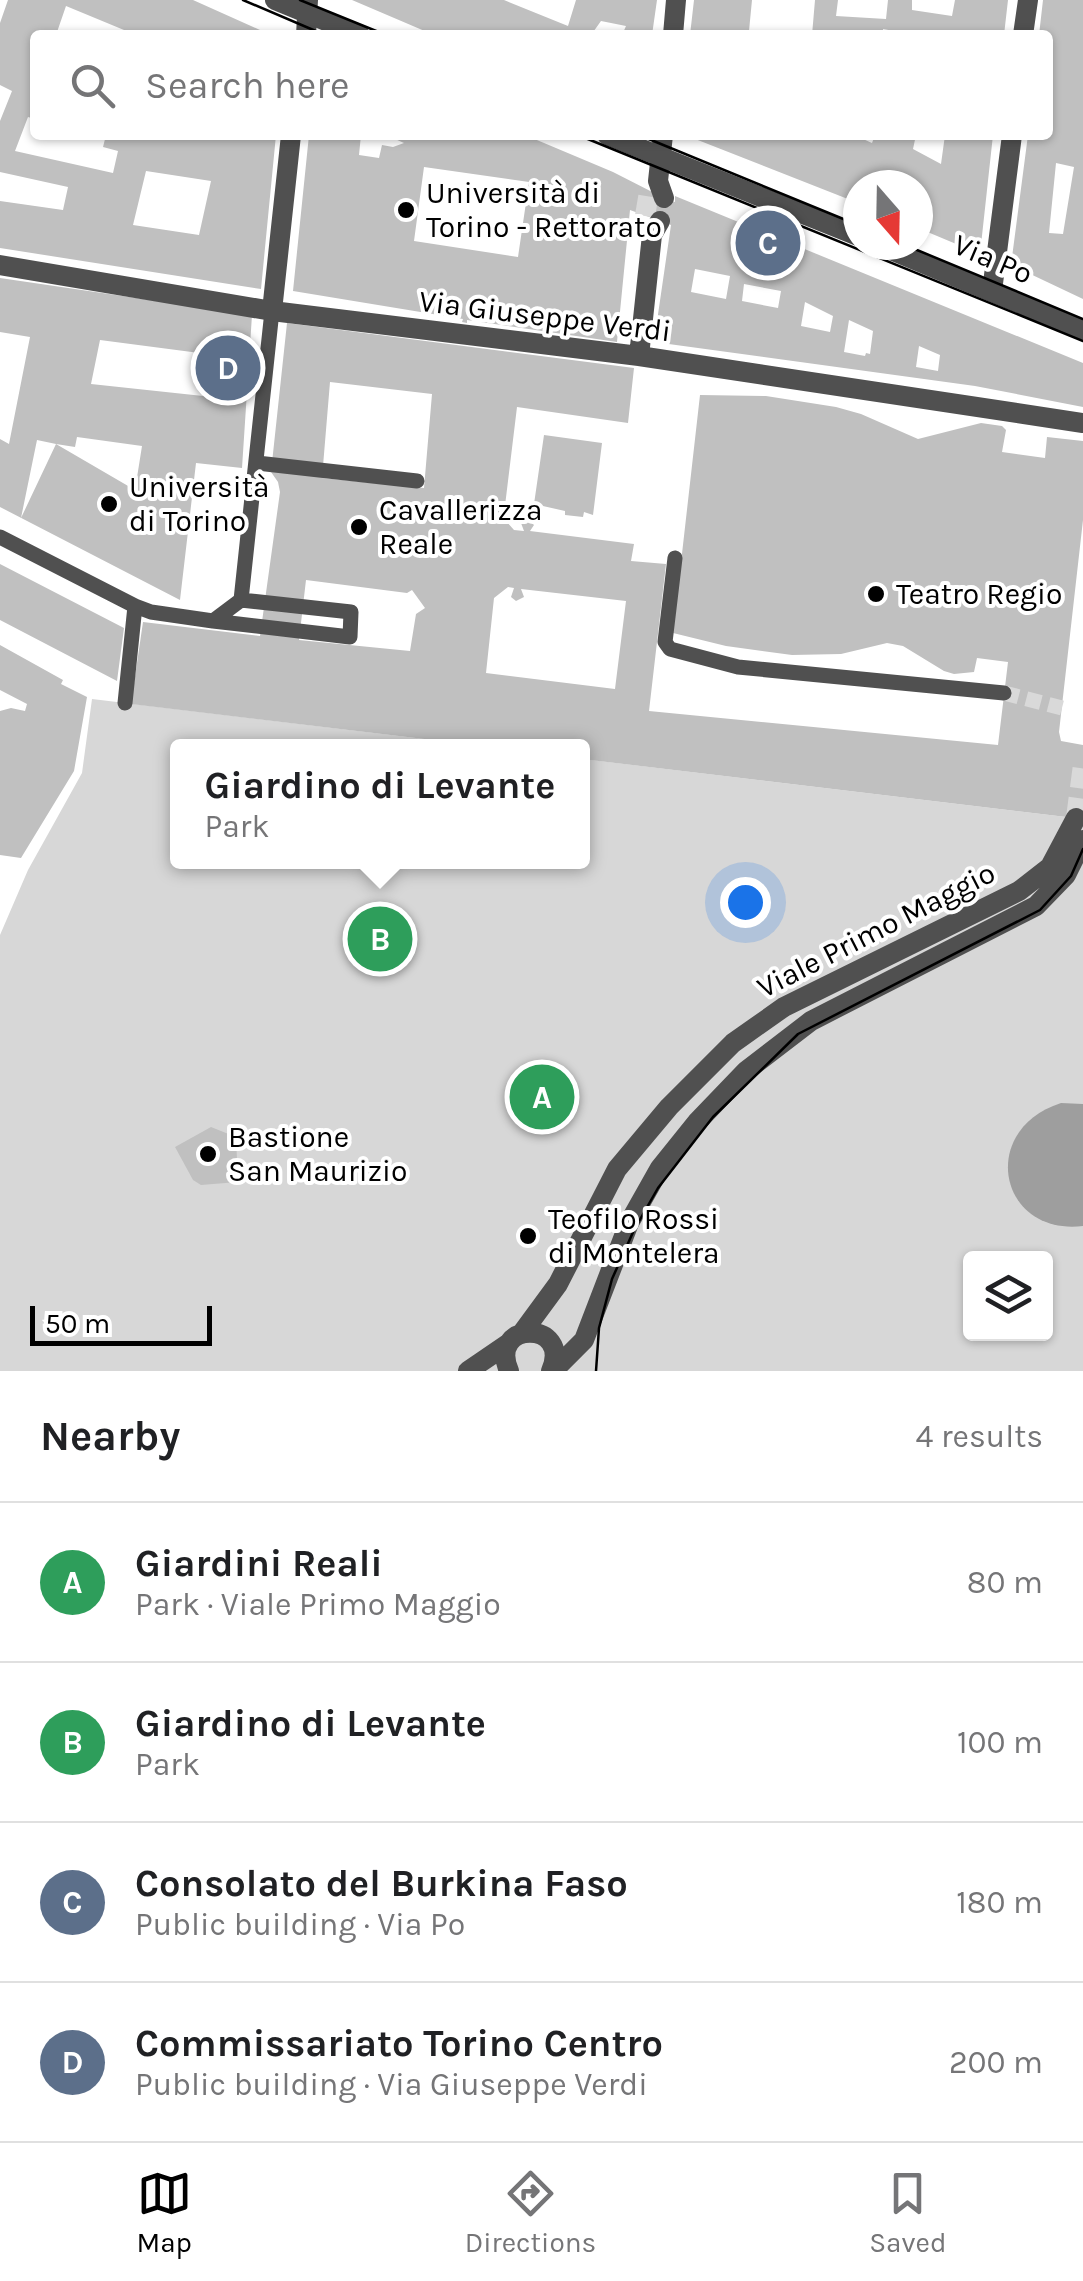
<!DOCTYPE html>
<html lang="en">
<head>
<meta charset="utf-8">
<style>
  :root { --surface:#fff; --page:#f6f6f6; --text:#202124; --muted:#757577; --line:#e0e0e0; --accent:#000 }
  body { margin:0; font-family:Karla,sans-serif; background:var(--page); color:var(--text) }
  .controls { position:absolute; right:30px; bottom:30px; display:grid; overflow:hidden; border-radius:10px; box-shadow:0 2px 8px #0004 }
  .controls button { width:90px; height:90px; display:grid; place-items:center; padding:0; border:0; border-bottom:2px solid var(--line); background:var(--surface); color:var(--text); font:50px sans-serif }
  .compass { position:absolute; left:843px; top:170px; width:90px; height:90px; border-radius:50%; background:var(--surface); box-shadow:0 2px 8px #0004; rotate:160deg }
  .scale { position:absolute; left:30px; bottom:25px; width:182px; box-sizing:border-box; padding-left:10px; border:5px solid #000; border-top:0; font-size:28px; line-height:35px; white-space:nowrap; color:#000; -webkit-text-stroke:8px #fff; paint-order:stroke }
  .you { position:absolute; left:745px; top:902px; width:35px; height:35px; margin:-25px; border:8px solid #fff; border-radius:50%; background:#1a73e8; box-shadow:0 0 0 15px #1a73e833 }
  .badge { display:grid; place-items:center; width:65px; height:65px; border-radius:50%; background:var(--accent); color:#fff; font-size:32px; font-weight:700 }
  .pin { position:absolute; translate:-50% -50%; border:5px solid #fff; box-shadow:0 2px 10px #0006 }
  .popup { position:absolute; left:170px; top:739px; width:420px; height:130px; box-sizing:border-box; display:grid; place-content:center; border-radius:10px; background:var(--surface); filter:drop-shadow(0 2px 8px #0005); font-size:32px; white-space:nowrap; color:var(--muted) }
  .popup b { font-size:38px; color:var(--text) }
  .popup::after { content:''; position:absolute; left:50%; top:100%; margin-left:-20px; border:20px solid transparent; border-top-color:var(--surface) }
  .list { margin:0; padding:0; list-style:none }
  h2 { display:flex; justify-content:space-between; align-items:center; height:130px; margin:0; padding:0 40px; font-size:42px }
  h2 small { font-size:32px; font-weight:400; color:var(--muted) }
  .list li { display:grid; grid-template-columns:65px 1fr auto; gap:30px; align-items:center; box-sizing:border-box; height:160px; padding:0 40px; border-top:2px solid var(--line) }
  .list b { display:block; font-size:38px; white-space:nowrap }
  .list p { margin:0; font-size:32px; white-space:nowrap; color:var(--muted) }
  .list em { font-size:32px; font-style:normal; color:var(--muted) }
  .icon { flex:none; width:55px; height:55px; fill:none; stroke:currentColor; stroke-width:2; stroke-linecap:round; stroke-linejoin:round }
  .map { position:relative; flex:none; width:1083px; height:1371px; overflow:hidden }
  .search { position:absolute; background:var(--surface); box-shadow:0 2px 8px #0004; left:30px; right:30px; top:30px; height:110px; display:flex; align-items:center; gap:25px; box-sizing:border-box; padding:0 35px; border-radius:10px; color:var(--muted); font-size:38px }
  .sheet { height:770px; background:var(--surface) }
  nav { display:flex; justify-content:space-around; align-items:center; box-sizing:border-box; height:140px; border-top:2px solid var(--line); background:var(--surface); font-size:28px; color:var(--muted) }
  nav a { display:grid; justify-items:center; gap:5px }
  nav .on { color:var(--accent) }
  .map>svg:first-child { display:block }
</style>
</head>
<body>
<div class="map">
<svg width="1083" height="1371" viewBox="0 0 1083 1371">
  <rect width="100%" height="100%" fill="#fff"/>
  <!-- green -->
  <path fill="#d7d7d7" fill-rule="evenodd" d="M92 699 483 746H178V862H582L583 759 1083 819V1371H0V935L28 870 82 773ZM970 1258H1046V1334H970Z"/>
  <!-- water -->
  <path fill="#9e9e9e" d="M1061 1103 1083 1104V1226C999 1236 977 1130 1061 1103Z"/>
  <!-- building -->
  <path fill="#c0c0c0" fill-rule="evenodd" d="M8 0H193L271 35H122L124 30 66 6 56 35H35V119L28 117 15 151 113 173 118 151 103 147 106 135H276L261 289 0 248V201L63 210 68 187 0 172V121L12 91 0 85V23ZM146 171 211 181 199 235 133 225Z
    M352 0H504L568 26 576 0H657L652 35H622L626 26 601 21 591 35H434Z
    M694 0H752L749 31 758 35H690Z
    M815 0H838L836 16 886 19 888 0H912V10L952 16 955 0H1008L1004 35H916L883 29V35H812Z
    M1043 0H1083V299L1011 265 1028 135H1048V35H1039ZM1056 163 1074 167 1063 234 1049 233Z
    M309 135H361L359 155 379 158 382 145 393 147 404 143 395 139 396 135H525L613 172 664 198 675 202V196L1083 363V407L975 386 654 342 671 225 630 210 617 342 467 320V323L462 322 463 319 293 291ZM424 167 529 182 518 257 414 241ZM695 269 730 276 726 299 691 292ZM744 284 781 291 778 308 742 301ZM805 302 833 316 830 332 801 326ZM849 320 873 331 870 354 866 353 865 356 844 352ZM919 346 940 355 938 371 916 367Z
    M685 135H854L872 143 875 135H916L913 149 941 164 945 135H993L980 254 918 228V185H858V203Z
    M0 278 252 315 242 468 196 463 180 600 0 507V439L9 444 30 337 0 332ZM100 340 207 354 203 396 91 384ZM77 437 142 446 135 490 56 444 75 447ZM37 440 56 444 21 518Z
    M287 323 634 368 628 423 517 407 504 514H500L514 530 524 531 521 523 528 519 534 525 530 531 634 544 631 561 666 564 649 711 998 745 1008 662 977 658 974 672 954 674 944 671 903 646 887 643 841 654 792 655 726 646 673 633 700 395 766 396 836 407 861 414 918 439 981 423 1002 426 1006 430 1002 452 1045 458 1047 437 1083 441V520L1059 732 1061 741 1083 745V819L582 759V746H483L131 704 143 622 260 636 280 492 278 482 271 472ZM330 382 432 394 424 488 322 478ZM306 580 407 593 412 590 425 608 416 614 410 651 299 640ZM508 587 514 588 511 597 516 601 524 597 521 589 626 601 615 689 486 673 494 598Z
    M544 435 602 443 593 515 584 512 583 517 565 515V511L534 504Z
    M0 564 124 628 117 681 0 620Z
    M0 645 63 680 61 684 87 697 74 771 21 858 0 855V711L11 708 25 711 27 704 0 690Z
    M211 1127 236 1137 238 1182 201 1185 193 1180 175 1147Z"/>
  <g fill="none" stroke-linecap="round" stroke-linejoin="round">
    <!-- pedestrian-tunnel -->
    <path stroke="#d9d9d9" stroke-width="15" stroke-dasharray="15 8" stroke-linecap="butt" d="M1004 693 1062 708"/>
    <!-- minor-tunnel -->
    <path stroke="#d9d9d9" stroke-width="20" stroke-dasharray="20 10" stroke-linecap="butt" d="M645 216 649 192"/>
    <!-- tertiary-tunnel -->
    <path stroke="#d9d9d9" stroke-width="20" stroke-dasharray="20 10" stroke-linecap="butt" d="M1076 818 1083 765"/>
    <!-- pedestrian -->
    <path stroke="#505050" stroke-width="15" d="M257 463 417 481
      M0 537 135 606 151 612 213 621 241 600 351 612 350 637 213 621
      M675 558 665 642 670 649 738 667 1004 693
      M241 600 272 311
      M125 703 135 606"/>
    <!-- minor -->
    <path stroke="#505050" stroke-width="20" d="M306 35 308 0
      M673 35 676 0
      M1023 35 1028 0
      M663 135 658 181 664 198
      M0 265 272 311 639 356 1083 423
      M992 291 1012 135
      M272 311 291 135
      M639 356 652 235 660 221"/>
    <!-- tertiary -->
    <path stroke="#505050" stroke-width="20" d="M275 0 360 35
      M607 135 858 236
      M879 245 1083 330
      M522 1333 558 1284 617 1169 669 1107 733 1043 784 1007 1019 891 1050 867 1076 818
      M468 1371 509 1343
      M509 1371C487 1320 573 1320 551 1371
      M553 1371 584 1340 629 1223 660 1168 697 1122 746 1071 811 1021 1036 906 1066 875 1083 840"/>
    <!-- tram -->
    <path stroke="#000" stroke-width="2.5" d="M243 0 325 35
      M300 0 386 35
      M578 135 1083 341
      M639 135 858 225
      M905 245 1083 319
      M596 1371 599 1328 612 1279 634 1230 658 1188 713 1117 798 1034 1040 910 1071 876 1083 849"/>
  </g>
  <!-- markers -->
  <g fill="#000" stroke="#fff" stroke-width="4">
    <circle cx="406" cy="210" r="10"/>
    <circle cx="109" cy="504" r="10"/>
    <circle cx="359" cy="527" r="10"/>
    <circle cx="876" cy="594" r="10"/>
    <circle cx="208" cy="1154" r="10"/>
    <circle cx="528" cy="1236" r="10"/>
  </g>
  <g text-anchor="middle" dominant-baseline="central" stroke-width="8" stroke-linejoin="round" paint-order="stroke">
    <!-- poi labels -->
    <g font-size="30" fill="#000" stroke="#fff" text-anchor="start">
      <text x="426" y="193">Università di<tspan x="426" dy="34">Torino - Rettorato</tspan></text>
      <text x="129" y="487">Università<tspan x="129" dy="34">di Torino</tspan></text>
      <text x="379" y="510">Cavallerizza<tspan x="379" dy="34">Reale</tspan></text>
      <text x="896" y="594">Teatro Regio</text>
      <text x="228" y="1137">Bastione<tspan x="228" dy="34">San Maurizio</tspan></text>
      <text x="548" y="1219">Teofilo Rossi<tspan x="548" dy="34">di Montelera</tspan></text>
    </g>
    <!-- street labels -->
    <g font-size="30" fill="#000" stroke="#fff">
      <text transform="translate(993 259) rotate(23)">Via Po</text>
      <text transform="translate(545 316) rotate(7)">Via Giuseppe Verdi</text>
      <text transform="translate(876 930) rotate(-27)">Viale Primo Maggio</text>
    </g>
  </g>
</svg>
<div class="controls">
<button><svg class="icon" aria-label="layers" viewBox="0 0 24 24"><path d="M12 4l9 5-9 5-9-5zM3 14l9 5 9-5"/></svg></button>
</div>
<svg class="compass" viewBox="-18 -18 36 36"><path d="M0-13l5 13h-10z" fill="#e53935"/><path d="M0 13l5-13h-10z" fill="#757577"/></svg>
<div class="scale">50 m</div>
<div class="you"></div>
<div class="pin badge" style="left:542px;top:1097px;background:#2e9e5b">A</div>
<div class="pin badge" style="left:380px;top:939px;background:#2e9e5b">B</div>
<div class="popup"><b>Giardino di Levante</b>Park</div>
<div class="pin badge" style="left:768px;top:243px;background:#5c6f8a">C</div>
<div class="pin badge" style="left:228px;top:368px;background:#5c6f8a">D</div>
<div class="search"><svg class="icon" aria-label="search" viewBox="0 0 24 24"><circle cx="10" cy="10" r="6"/><path d="M15 15l6 6"/></svg>Search here</div>
</div>
<section class="sheet">
<h2>Nearby<small>4 results</small></h2>
<ul class="list">
<li><span class="badge" style="background:#2e9e5b">A</span><div><b>Giardini Reali</b><p>Park · Viale Primo Maggio</p></div><em>80 m</em></li>
<li><span class="badge" style="background:#2e9e5b">B</span><div><b>Giardino di Levante</b><p>Park</p></div><em>100 m</em></li>
<li><span class="badge" style="background:#5c6f8a">C</span><div><b>Consolato del Burkina Faso</b><p>Public building · Via Po</p></div><em>180 m</em></li>
<li><span class="badge" style="background:#5c6f8a">D</span><div><b>Commissariato Torino Centro</b><p>Public building · Via Giuseppe Verdi</p></div><em>200 m</em></li>
</ul>
</section>
<nav>
<a class="on"><svg class="icon" aria-label="map" viewBox="0 0 24 24"><path d="M3 6l6-2 6 2 6-2v14l-6 2-6-2-6 2zM9 4v14M15 6v14"/></svg>Map</a>
<a><svg class="icon" aria-label="directions" viewBox="0 0 24 24"><path d="M12 3l9 9-9 9-9-9zM9 14v-3h6M13 9l2 2-2 2"/></svg>Directions</a>
<a><svg class="icon" aria-label="saved" viewBox="0 0 24 24"><path d="M7 4h10v16l-5-4-5 4z"/></svg>Saved</a>
</nav>
</body>
</html>
